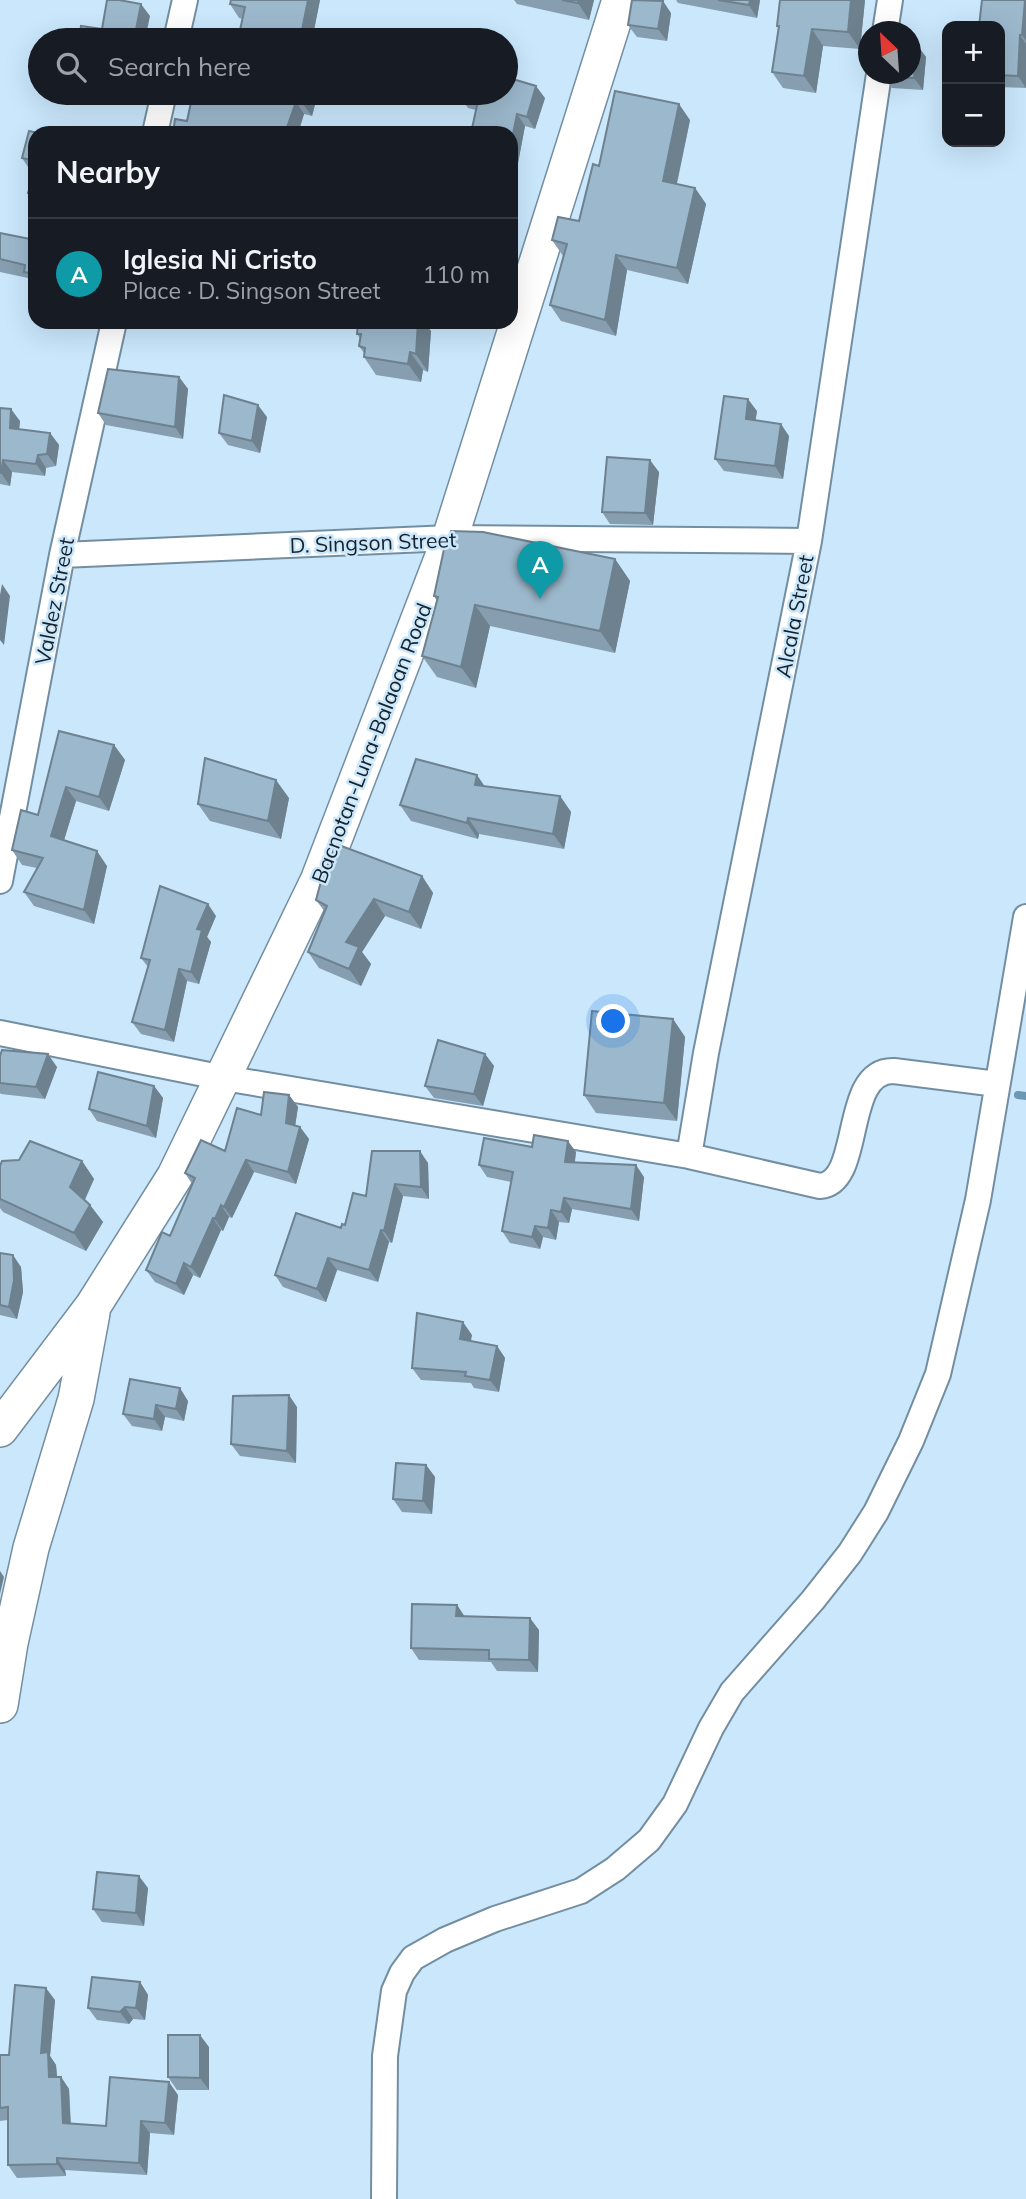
<!DOCTYPE html>
<html lang="en">
<head>
<meta charset="utf-8">
<style>
  :root { --surface:#171b24; --page:#20242c; --text:#f1f3f6; --muted:#9ea1a6; --line:#363941; --accent:#0b8043 }
  body { margin:0; font-family:Mulish,sans-serif; background:var(--page); color:var(--text) }
  .controls { position:absolute; right:21px; top:21px; display:grid; overflow:hidden; border-radius:14px; box-shadow:0 7px 28px #0002 }
  .controls button { width:63px; height:63px; display:grid; place-items:center; padding:0; border:0; border-bottom:2px solid var(--line); background:var(--surface); color:var(--text); font:35px sans-serif }
  .compass { position:absolute; left:858px; top:21px; width:63px; height:63px; border-radius:50%; background:var(--surface); box-shadow:0 7px 28px #0002; rotate:335deg }
  .you { position:absolute; left:614px; top:1022px; width:24px; height:24px; margin:-18px; border:5px solid #fff; border-radius:50%; background:#1a73e8; box-shadow:0 0 0 10px #1a73e833 }
  .badge { display:grid; place-items:center; width:46px; height:46px; border-radius:50%; background:var(--accent); color:#fff; font-size:23px; font-weight:700 }
  .pin { position:absolute; translate:-50% -58px; filter:drop-shadow(0 2px 4px #0008) }
  .pin::after { content:''; position:absolute; top:37px; width:24px; height:21px; background:inherit; clip-path:polygon(0 0,100% 0,50% 100%) }
  .list { margin:0; padding:0; list-style:none }
  h2 { display:flex; justify-content:space-between; align-items:center; height:91px; margin:0; padding:0 28px; font-size:30px }
  h2 small { font-size:23px; font-weight:400; color:var(--muted) }
  .list li { display:grid; grid-template-columns:46px 1fr auto; gap:21px; align-items:center; box-sizing:border-box; height:112px; padding:0 28px; border-top:2px solid var(--line) }
  .list b { display:block; font-size:26px; white-space:nowrap }
  .list p { margin:0; font-size:23px; white-space:nowrap; color:var(--muted) }
  .list em { font-size:23px; font-style:normal; color:var(--muted) }
  .icon { flex:none; width:38px; height:38px; fill:none; stroke:currentColor; stroke-width:2; stroke-linecap:round; stroke-linejoin:round }
  .map { position:relative; flex:none; width:1026px; height:2199px; overflow:hidden }
  .search { position:absolute; background:var(--surface); box-shadow:0 7px 28px #0002; left:28px; top:28px; width:490px; height:77px; display:flex; align-items:center; gap:18px; box-sizing:border-box; padding:0 24px; border-radius:38px; color:var(--muted); font-size:26px }
  .panel { position:absolute; background:var(--surface); box-shadow:0 7px 28px #0002; left:28px; top:126px; width:490px; height:203px; border-radius:21px }
  .map>svg:first-child { display:block }
</style>
</head>
<body>
<div class="map">
<svg width="1026" height="2199" viewBox="0 0 1026 2199">
  <rect width="100%" height="100%" fill="#cae7fc"/>
  <g fill="none" stroke-linecap="round" stroke-linejoin="round">
    <!-- stream -->
    <path stroke="#6c97b5" stroke-width="8" d="M1018 1095 1026 1096"/>
    <defs>
      <path id="street" d="M885 32 890 0
        M176 40 185 0
        M155 133 164 93
        M62 555 450 538 809 541
        M0 881 62 555 114 322
        M0 1033 224 1078 689 1156 820 1186C864 1183 841 1069 894 1071L997 1084
        M689 1156 706 1053 809 541 879 74
        M384 2199 385 2056 394 1991 402 1973 413 1958 445 1940 495 1919 581 1891 615 1869 649 1840 675 1804 711 1728 732 1692 813 1600 850 1553 876 1512 911 1441 938 1374 978 1200 1026 917"/>
      <path id="secondary" d="M0 1429 93 1306 175 1176 318 881 450 538 620 0
        M0 1705 10 1643 31 1548 76 1399 92 1313"/>
    </defs>
    <!-- street casing -->
    <use href="#street" stroke="#738ea1" stroke-width="28"/>
    <!-- secondary casing -->
    <use href="#secondary" stroke="#738ea1" stroke-width="38"/>
    <!-- street -->
    <use href="#street" stroke="#fff" stroke-width="24"/>
    <!-- secondary -->
    <use href="#secondary" stroke="#fff" stroke-width="35"/>
  </g>
  <!-- wall -->
  <path fill="#869eaf" d="M320 0 312 40H248L240 30 243 19 239 18 230 4Z
    M514 0H594L589 20 517 4Z
    M676 0H760L757 18 678 3Z
    M865 0 860 49 823 46 816 93 783 88 772 72 778 28 777 26Z
    M1026 0V88L1000 87V26Z
    M671 13 667 41 637 37 628 25Z
    M917 45 926 57 923 90 892 88 883 76Z
    M318 93 312 116 304 114 298 133H173L187 121Z
    M459 96 545 98 535 129 525 126 511 200V133L476 110 468 108Z
    M690 120 677 184 695 188 706 204 688 284 627 270 616 336 561 321 550 305 563 256 552 240 579 221 599 166Z
    M35 133V203L28 193 34 174 32 173 22 158Z
    M0 233 30 239 35 236V292L33 290 34 286 28 278 0 272Z
    M431 331 428 372 423 370 421 382 376 375 364 357V353L359 346 360 338 357 334Z
    M179 377 188 389 183 439 106 425 98 413Z
    M0 408 20 421 19 429 50 433 59 445 56 466 46 468 45 476 12 472 10 486 0 484Z
    M757 411 755 421 789 436 783 479 724 471 715 459Z
    M267 417 260 453 228 445 219 433Z
    M659 472 653 525 610 524 602 512Z
    M615 559 630 581 615 653 490 626 476 688 437 677 422 656 437 601 434 596Z
    M59 731 114 745 125 760 109 811 76 801 64 840 107 866 94 924 34 906 24 892 37 868 22 865 12 850 38 815Z
    M485 787 560 796 571 812 564 849 479 834 478 839 411 821 400 805Z
    M289 798 281 839 210 821 198 804Z
    M422 876 433 893 421 929 385 916 362 952 371 964 361 986 319 968 308 952 325 912 316 900Z
    M216 916 207 937 211 942 199 984 187 981 174 1042 141 1034 132 1022 148 967 141 958Z
    M673 1019 685 1037 677 1121 596 1113 584 1095Z
    M485 1054 494 1066 483 1106 434 1098 425 1086Z
    M0 1056 57 1067 45 1099 1 1094 0 1093Z
    M154 1086 163 1098 156 1138 97 1121 89 1109Z
    M289 1095 298 1107 295 1125 300 1127 309 1139 296 1184 254 1172 232 1218 229 1217 223 1231 221 1230 200 1278 193 1275 184 1295 155 1282 146 1270 170 1236 192 1184 185 1173 225 1151 261 1115Z
    M532 1147 576 1152 575 1162 644 1177 639 1221 572 1209 569 1223 559 1222 556 1240 543 1237 540 1249 510 1243 502 1231 511 1182 487 1177 479 1165Z
    M82 1161 94 1179 85 1200 90 1205 103 1222 86 1251 3 1212 0 1208V1166Z
    M428 1163 429 1199 403 1196 392 1243 389 1242 378 1282 337 1270 326 1302 283 1287 275 1275 345 1225 366 1196Z
    M0 1253 21 1267 23 1292 17 1319 0 1315Z
    M472 1335 470 1341 497 1346 505 1358 499 1392 474 1388 471 1383 421 1380 412 1368Z
    M130 1379 188 1401 184 1421 165 1417 162 1431 132 1426 123 1414Z
    M297 1407 296 1463 240 1456 231 1444Z
    M426 1465 435 1477 432 1514 402 1512 393 1499Z
    M457 1605 464 1616 539 1630 538 1672 497 1671 491 1662 419 1660 411 1648Z
    M148 1888 144 1926 102 1922 93 1909Z
    M140 1982 148 1995 145 2020 133 2019 129 2024 97 2020 88 2008Z
    M55 2000 50 2056 56 2065 57 2077H61L69 2089 71 2124 106 2126 178 2095 174 2135 150 2133 147 2175 65 2170 66 2176 17 2178 8 2165V2120L0 2121V2055H9Z
    M209 2047V2090H177L168 2077Z"/>
  <!-- shaded-wall -->
  <path fill="#6d818f" d="M308 0H320L312 40H300Z
    M578 0H594L589 20 578 3Z
    M750 0H760L757 18 749 5Z
    M851 0H865L860 49 848 32Z
    M1025 0H1026V41L1022 35Z
    M663 1 671 13 667 41 658 29Z
    M141 4 150 16 145 40H134Z
    M812 29 823 46 816 93 804 76Z
    M1020 35 1026 44V88L1018 76Z
    M917 45 926 57 923 90 914 78Z
    M536 86 545 98 535 129 527 117Z
    M306 93H318L312 116 303 104Z
    M296 102 304 114 298 133H285Z
    M679 104 690 120 674 196 663 181Z
    M517 114 525 126 511 200V144Z
    M695 188 706 204 688 284 677 268Z
    M616 255 627 270 616 336 605 320Z
    M414 322H424L431 331 428 372 416 354Z
    M410 352 423 370 421 382 408 364Z
    M179 377 188 389 183 439 175 427Z
    M748 399 757 411 754 431 746 419Z
    M258 405 267 417 260 453 252 441Z
    M11 409 20 421 18 440 10 428Z
    M781 424 789 436 783 479 775 466Z
    M50 433 59 445 56 466 47 454Z
    M38 455 46 468 45 476 36 464Z
    M3 460 12 472 10 486 1 473Z
    M650 460 659 472 653 525 645 513Z
    M615 559 630 581 615 653 600 631Z
    M2 584 10 596 4 645 0 640V595Z
    M475 605 490 626 476 688 461 667Z
    M114 745 125 760 109 811 99 797Z
    M477 775 488 791 475 785Z
    M276 780 289 798 281 839 268 821Z
    M66 787 76 801 61 850 51 836Z
    M560 796 571 812 564 849 553 834Z
    M468 818 479 834 478 839 467 823Z
    M97 851 107 866 94 924 84 910Z
    M422 876 433 893 421 929 409 912Z
    M374 899 385 916 362 952 371 964 361 986 349 969 346 942Z
    M208 904 216 916 207 937 211 942 199 984 191 972 197 929Z
    M179 969 187 981 174 1042 165 1030Z
    M673 1019 685 1037 677 1121 664 1103Z
    M48 1054 57 1067 45 1099 36 1087Z
    M485 1054 494 1066 483 1106 474 1094Z
    M154 1086 163 1098 156 1138 147 1126Z
    M289 1095 298 1107 294 1134 286 1123Z
    M300 1127 309 1139 296 1184 288 1172Z
    M568 1141 576 1152 573 1173 565 1162Z
    M420 1151 428 1163 429 1199 421 1187Z
    M246 1160 254 1172 232 1218 224 1207Z
    M82 1161 94 1179 82 1205 70 1187Z
    M636 1165 644 1177 639 1221 631 1209Z
    M395 1184 403 1196 392 1243 384 1231Z
    M564 1198 572 1209 569 1223 561 1212Z
    M90 1205 103 1222 86 1251 74 1233Z
    M221 1205 229 1217 223 1231 215 1219Z
    M551 1210 559 1222 556 1240 548 1228Z
    M213 1218 221 1230 200 1278 191 1267Z
    M535 1226 543 1237 540 1249 532 1237Z
    M381 1230 389 1242 378 1282 369 1270Z
    M13 1255 21 1267 23 1292 17 1319 9 1307Z
    M328 1258 337 1270 326 1302 317 1289Z
    M184 1263 193 1275 184 1295 176 1284Z
    M463 1322 472 1335 469 1351 460 1339Z
    M497 1346 505 1358 499 1392 490 1380Z
    M180 1388 188 1401 184 1421 176 1409Z
    M289 1395 297 1407 296 1463 287 1451Z
    M156 1405 165 1417 162 1431 154 1419Z
    M426 1465 435 1477 432 1514 423 1501Z
    M0 1571 4 1577 0 1594Z
    M457 1605 465 1617 456 1616Z
    M530 1618 539 1630 538 1672 529 1660Z
    M139 1876 148 1888 144 1926 136 1913Z
    M140 1982 148 1995 145 2020 136 2008Z
    M46 1988 55 2000 50 2056 56 2065 58 2089 49 2077 41 2053Z
    M125 2007 133 2019 129 2024 120 2012Z
    M200 2035 209 2047V2090L200 2078Z
    M61 2077 69 2089 71 2135 63 2123Z
    M169 2082 178 2095 174 2135 165 2123Z
    M141 2121 150 2133 147 2175 139 2163Z
    M57 2158 65 2170 66 2176 57 2164Z"/>
  <!-- building -->
  <path fill="#9cb8cc" stroke="#6d818f" stroke-width="2" d="M107 0H119L141 4 134 40H79L81 26 102 29Z
    M231 0H308L300 40H293L240 30 245 7 230 4Z
    M562 0H578V3Z
    M632 0 663 1 658 29 628 25Z
    M718 0H750L749 5Z
    M780 0H851L848 32 812 29 804 76 772 72 779 26H777Z
    M982 0H1025L1022 35H1020L1018 76 1000 75V26H979Z
    M911 45H917L914 78 883 76 884 74H911Z
    M506 77 536 86 527 117 517 114 511 144V133H471L478 101 459 96 460 93H506Z
    M615 91 679 104 663 181 695 188 677 268 616 255 605 320 550 305 567 244 552 240 558 217 579 221 593 164 599 166Z
    M193 93H306L303 104 296 102 285 133H173L175 119 187 121Z
    M29 131 38 133H35V161L22 158Z
    M35 170V195L28 193Z
    M0 233 30 239V235L35 236V274L24 272 25 265 0 259Z
    M358 322H418L416 354 410 352 408 364 364 357 365 348 359 346 361 334H357Z
    M108 369 179 377 175 427 98 413Z
    M224 395 258 405 252 441 219 433Z
    M724 396 748 399 746 419 781 424 775 466 715 459Z
    M0 408 11 409 10 428 50 433 47 454 38 455 36 464 3 460 1 473H0Z
    M607 457 650 460 645 513 602 512Z
    M451 531 483 532 615 559 600 631 475 605 461 667 422 656 438 597 434 596 444 549Z
    M59 731 114 745 99 797 66 787 51 836 97 851 84 910 24 892 43 858 12 850 21 810 38 815Z
    M205 758 276 780 268 821 198 804Z
    M416 759 477 775 475 785 560 796 553 834 468 818 467 823 400 805Z
    M336 844 422 876 409 912 374 899 346 942 359 947 349 969 308 952 327 906 316 900 321 881Z
    M160 886 208 904 197 929 202 930 191 972 179 969 165 1030 132 1022 150 960 141 958Z
    M592 1011 673 1019 664 1103 584 1095Z
    M438 1040 485 1054 474 1094 425 1086Z
    M2 1050 48 1054 36 1087 0 1083V1056Z
    M98 1072 154 1086 147 1126 89 1109Z
    M264 1092 289 1095 286 1123 300 1127 288 1172 246 1160 224 1207 221 1205 215 1219 213 1218 191 1267 184 1263 176 1284 146 1270 162 1232 170 1236 195 1178 185 1173 201 1140 225 1151 237 1108 261 1115Z
    M534 1135 568 1141 565 1162 636 1165 631 1209 564 1198 561 1212 551 1210 548 1228 535 1226 532 1237 502 1231 513 1172 479 1165 484 1138 532 1147Z
    M30 1141 82 1161 70 1187 90 1205 74 1233 0 1199V1166L2 1161 19 1160Z
    M372 1151H420L421 1187 395 1184 384 1231 381 1230 369 1270 328 1258 317 1289 275 1275 296 1213 341 1228 342 1224 345 1225 353 1193 366 1196Z
    M0 1253 13 1255 14 1280 9 1307 0 1305Z
    M417 1313 463 1322 460 1339 497 1346 490 1380 465 1376 466 1372 412 1368Z
    M130 1379 180 1388 176 1409 156 1405 154 1419 123 1414Z
    M289 1395 287 1451 231 1444 233 1396Z
    M396 1463 426 1465 423 1501 393 1499Z
    M412 1604 457 1605 456 1616 530 1618 529 1660 489 1659V1650L411 1648Z
    M97 1872 139 1876 136 1913 93 1909Z
    M92 1977 140 1982 136 2008 125 2007 120 2012 88 2008Z
    M15 1985 46 1988 41 2053 48 2052 49 2077H61L63 2123 106 2126 110 2077 169 2082 165 2123 141 2121 139 2163 57 2158V2164L8 2165V2107L0 2108V2055H9Z
    M168 2035H200V2078L168 2077Z"/>
  <g text-anchor="middle" dominant-baseline="central" stroke-width="5" stroke-linejoin="round" paint-order="stroke">
    <!-- street labels -->
    <g font-size="21" fill="#162129" stroke="#cae7fc">
      <text transform="translate(373 542) rotate(-2)">D. Singson Street</text>
      <text transform="translate(54 601) rotate(-79)">Valdez Street</text>
      <text transform="translate(794 616) rotate(-79)">Alcala Street</text>
      <text transform="translate(371 743) rotate(-69)">Bacnotan-Luna-Balaoan Road</text>
    </g>
  </g>
</svg>
<div class="controls">
<button>+</button>
<button>−</button>
</div>
<svg class="compass" viewBox="-18 -18 36 36"><path d="M0-13l5 13h-10z" fill="#e53935"/><path d="M0 13l5-13h-10z" fill="#9ea1a6"/></svg>
<div class="you"></div>
<div class="pin badge" style="left:540px;top:599px;background:#0f9aa8">A</div>
<div class="search"><svg class="icon" aria-label="search" viewBox="0 0 24 24"><circle cx="10" cy="10" r="6"/><path d="M15 15l6 6"/></svg>Search here</div>
<section class="panel">
<h2>Nearby<small></small></h2>
<ul class="list">
<li><span class="badge" style="background:#0f9aa8">A</span><div><b>Iglesia Ni Cristo</b><p>Place · D. Singson Street</p></div><em>110 m</em></li>
</ul>
</section>
</div>
</body>
</html>
